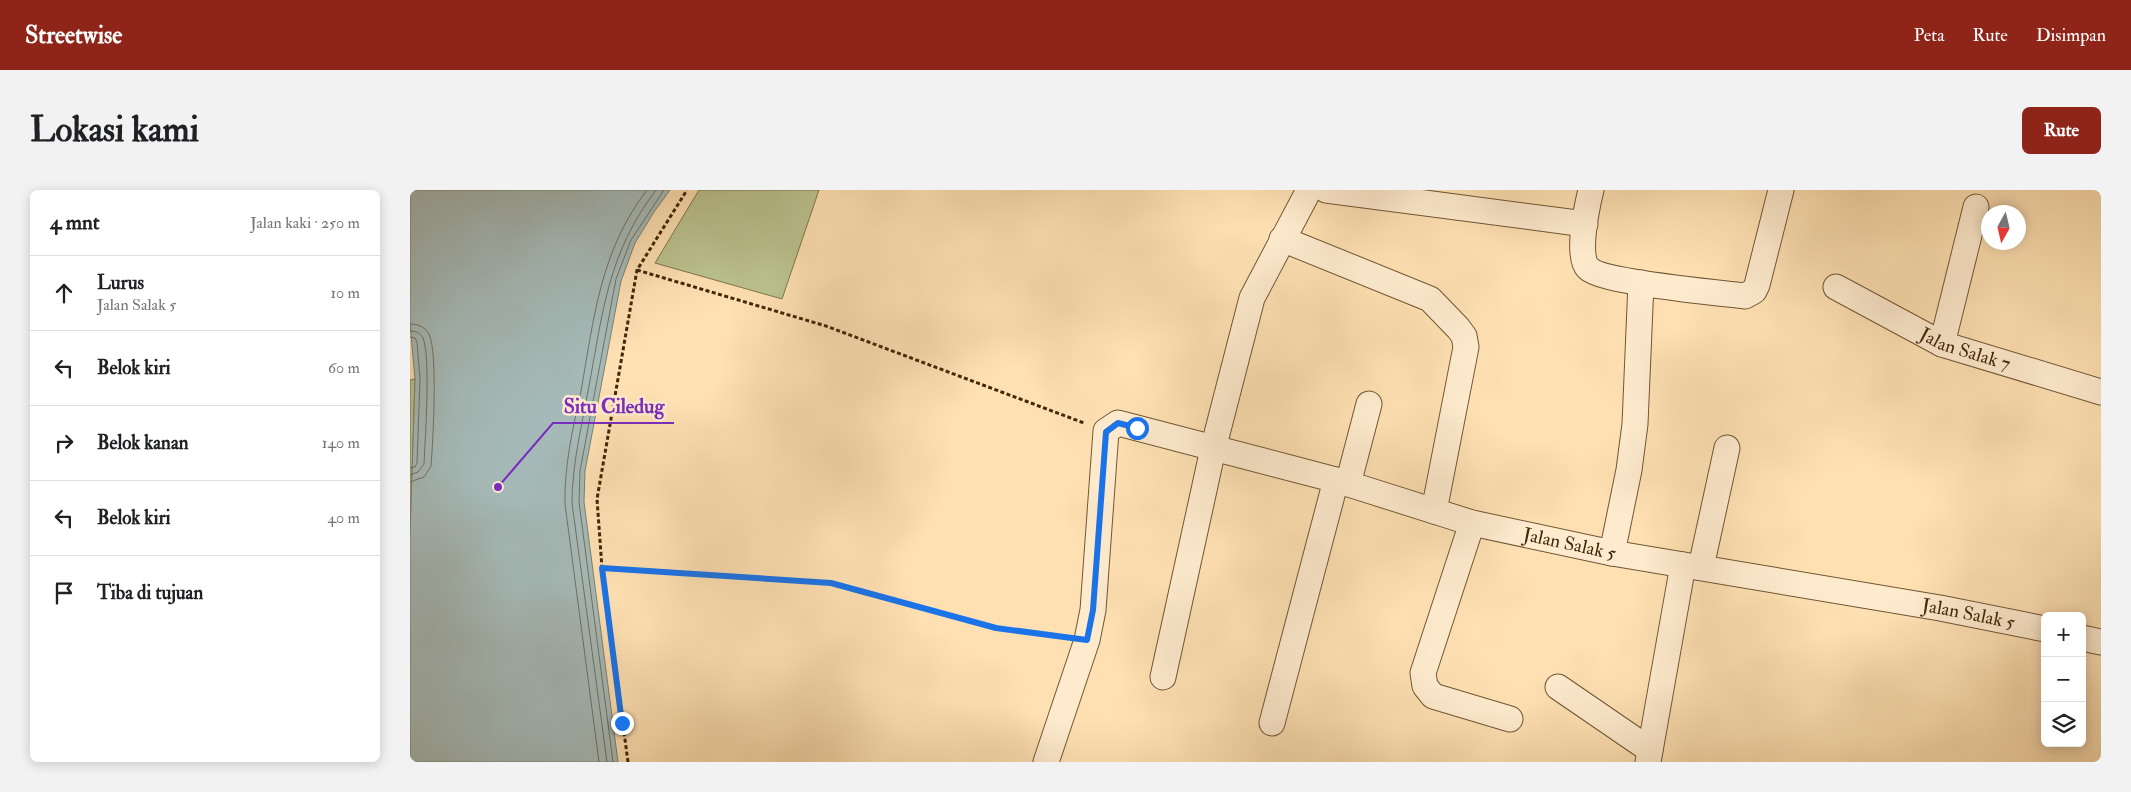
<!DOCTYPE html>
<html lang="id">
<head>
<meta charset="utf-8">
<style>
  :root { --surface:#fff; --page:#f2f2f2; --text:#202124; --muted:#757577; --line:#e0e0e0; --accent:#8f2418 }
  body { margin:0; font-family:"IM FELL Double Pica",serif; background:var(--page); color:var(--text) }
  .controls { position:absolute; right:15px; bottom:15px; display:grid; overflow:hidden; border-radius:8px; box-shadow:0 2px 12px #0003 }
  .controls button { width:45px; height:45px; display:grid; place-items:center; padding:0; border:0; border-bottom:1px solid var(--line); background:var(--surface); color:var(--text); font:25px sans-serif }
  .compass { position:absolute; left:1571px; top:15px; width:45px; height:45px; border-radius:50%; background:var(--surface); box-shadow:0 2px 12px #0003; rotate:188deg }
  .stop { position:absolute; width:15px; height:15px; margin:-11px; border:4px solid #1a73e8; border-radius:50%; background:#fff }
  .stop.end { background:#1a73e8; border-color:#fff; box-shadow:0 1px 5px #0008 }
  .list { margin:0; padding:0; list-style:none }
  h2 { display:flex; justify-content:space-between; align-items:center; height:65px; margin:0; padding:0 20px; font-size:21px }
  h2 small { font-size:16px; font-weight:400; color:var(--muted) }
  .list li { display:grid; grid-template-columns:32px 1fr auto; gap:15px; align-items:center; box-sizing:border-box; height:75px; padding:0 20px; border-top:1px solid var(--line) }
  .list b { display:block; font-size:19px; white-space:nowrap }
  .list p { margin:0; font-size:16px; white-space:nowrap; color:var(--muted) }
  .list em { font-size:16px; font-style:normal; color:var(--muted) }
  .icon { flex:none; width:28px; height:28px; fill:none; stroke:currentColor; stroke-width:2; stroke-linecap:round; stroke-linejoin:round }
  .map { position:relative; flex:none; width:1691px; height:572px; overflow:hidden; border-radius:8px }
  header { display:flex; align-items:center; gap:30px; box-sizing:border-box; height:70px; padding:0 25px; background:var(--accent); color:#fff }
  header strong { font-size:24px }
  nav { display:flex; gap:28px; margin-inline-start:auto; font-size:18px }
  .intro { display:flex; align-items:center; justify-content:space-between; box-sizing:border-box; height:120px; padding:0 30px }
  h1 { margin:0; font-size:35px }
  .button { padding:12px 22px; border-radius:8px; background:var(--accent); color:#fff; font-size:18px; font-weight:700 }
  main { display:flex; gap:30px; padding:0 30px }
  aside { flex:1; background:var(--surface); border-radius:8px; box-shadow:0 2px 12px #0003 }
  .map>svg:first-child { display:block }
</style>
</head>
<body>
<header>
<strong>Streetwise</strong>
<nav><a>Peta</a><a>Rute</a><a>Disimpan</a></nav>
</header>
<div class="intro"><h1>Lokasi kami</h1><a class="button">Rute</a></div>
<main>
<aside>
<h2>4 mnt<small>Jalan kaki · 250 m</small></h2>
<ul class="list">
<li><svg class="icon" aria-label="ahead" viewBox="0 0 24 24"><path d="M12 20V5M6 11l6-6 6 6"/></svg><div><b>Lurus</b><p>Jalan Salak 5</p></div><em>10 m</em></li>
<li><svg class="icon" aria-label="left" viewBox="0 0 24 24"><path d="M17 20v-9H6M10 6l-5 5 5 5"/></svg><div><b>Belok kiri</b></div><em>60 m</em></li>
<li><svg class="icon" aria-label="right" viewBox="0 0 24 24"><path d="M7 20v-9h11M14 6l5 5-5 5"/></svg><div><b>Belok kanan</b></div><em>140 m</em></li>
<li><svg class="icon" aria-label="left" viewBox="0 0 24 24"><path d="M17 20v-9H6M10 6l-5 5 5 5"/></svg><div><b>Belok kiri</b></div><em>40 m</em></li>
<li><svg class="icon" aria-label="arrive" viewBox="0 0 24 24"><path d="M6 21V4h12l-3 4 3 4H6"/></svg><div><b>Tiba di tujuan</b></div></li>
</ul>
</aside>
<div class="map">
<svg width="1691" height="572" viewBox="0 0 1691 572">
  <rect width="100%" height="100%" fill="#fee0b3"/>
  <filter id="stains"><feTurbulence type="fractalNoise" baseFrequency=".004" numOctaves="4"/><feColorMatrix values="0 0 0 0 .2 0 0 0 0 .09 0 0 0 0 .02 0 0 0 .5 -.17"/></filter>
  <radialGradient id="worn" r=".72"><stop offset=".6" stop-color="#630" stop-opacity="0"/><stop offset="1" stop-color="#630" stop-opacity=".3"/></radialGradient>
  <!-- green -->
  <path fill="#bbc390" stroke="#7e764c" d="M289 0H409L372 109 245 73Z
    M5 189 0 348V190Z"/>
  <!-- water -->
  <path fill="#a5bab8" stroke="#7d8072" d="M0 0H260L244 22 225 53 211 91 175 281 174 312 208 572H0V348L5 189 0 133Z"/>
  <g fill="none" stroke-linecap="round" stroke-linejoin="round">
    <!-- shore -->
    <path stroke="#737160" stroke-width="1" d="M0 134C8 134 15 137 19 144 28 163 23 252 21 276L14 287 0 292
      M0 141C6 141 10 143 13 148 21 168 15 250 14 274L8 282 0 285
      M0 147 5 148 7 152 10 189 7 273 5 277 0 278
      M189 572 155 314C154 276 163 238 171 201 184 128 190 61 237 0
      M197 572 162 313C162 274 172 235 179 196 193 121 198 63 246 0
      M203 572 169 312 170 281 206 89 221 50 254 0"/>
    <defs>
      <g id="minor">
        <path d="M916 0 1175 34"/>
        <path d="M1181 0C1177 16 1166 67 1178 78 1191 92 1310 103 1335 106L1344 101 1347 95 1371 0"/>
        <path d="M872 49 1020 109 1048 138 1054 146 1056 157 1024 321"/>
        <path id="s1" d="M1426 97 1532 154 1691 202"/>
        <path d="M1532 154 1566 17"/>
        <path d="M938 294 959 214"/>
        <path d="M1062 333 1013 483 1015 496 1023 506 1100 529"/>
        <path d="M1202 363 1219 280 1225 234 1231 93"/>
        <path d="M1291 377 1317 258"/>
        <path d="M1672 448 1691 452"/>
        <path d="M753 487 803 259 842 108 899 0"/>
        <path d="M1148 497 1240 560"/>
        <path d="M862 533 926 290"/>
        <path id="s2" d="M636 572 677 450 683 420 696 241 708 233 926 290 1062 333 1202 363 1530 418 1635 439"/>
        <path d="M1238 572 1273 375"/>
      </g>
    </defs>
    <!-- minor casing -->
    <use href="#minor" stroke="#705634" stroke-width="27"/>
    <!-- path -->
    <path stroke="#412809" stroke-width="3" stroke-dasharray="4 2.5" stroke-linecap="butt" d="M227 80 416 136 674 233
      M193 378 421 393 586 438 652 446
      M218 572 192 378 187 309 227 80 277 0"/>
    <!-- minor -->
    <use href="#minor" stroke="#feebce" stroke-width="25"/>
  </g>
  <g fill="none" stroke-linecap="round" stroke-linejoin="round">
    <!-- route -->
    <path stroke="#1a73e8" stroke-width="6" d="M212 533 192 378 421 393 586 438 677 450 683 420 696 242 708 233 727 238"/>
  </g>
  <g text-anchor="middle" dominant-baseline="central" stroke-width="5" stroke-linejoin="round" paint-order="stroke">
    <!-- street labels -->
    <g font-size="19" fill="#412809" stroke="#feebce">
      <text stroke="none"><textPath href="#s1" startOffset="144">Jalan Salak 7</textPath></text>
      <text stroke="none"><textPath href="#s2" startOffset="821">Jalan Salak 5</textPath></text>
      <text stroke="none"><textPath href="#s2" startOffset="1226">Jalan Salak 5</textPath></text>
    </g>
  </g>
  <!-- callouts -->
  <path fill="none" stroke="#7b2cbf" stroke-width="2" d="M88 297L143 233H264"/>
  <circle fill="#7b2cbf" stroke="#feebce" stroke-width="2" cx="88" cy="297" r="5"/>
  <g font-size="20" text-anchor="middle" font-weight="bold" fill="#7b2cbf" stroke="#feebce" stroke-width="5" stroke-linejoin="round" paint-order="stroke">
    <text x="204" y="223">Situ Ciledug</text>
  </g>
  <rect width="100%" height="100%" filter="url(#stains)"/>
  <rect width="100%" height="100%" fill="url(#worn)"/>
</svg>
<div class="controls">
<button>+</button>
<button>−</button>
<button><svg class="icon" aria-label="layers" viewBox="0 0 24 24"><path d="M12 4l9 5-9 5-9-5zM3 14l9 5 9-5"/></svg></button>
</div>
<svg class="compass" viewBox="-18 -18 36 36"><path d="M0-13l5 13h-10z" fill="#e53935"/><path d="M0 13l5-13h-10z" fill="#757577"/></svg>
<div class="stop" style="left:727px;top:238px"></div>
<div class="stop end" style="left:212px;top:533px"></div>
</div>
</main>
</body>
</html>
